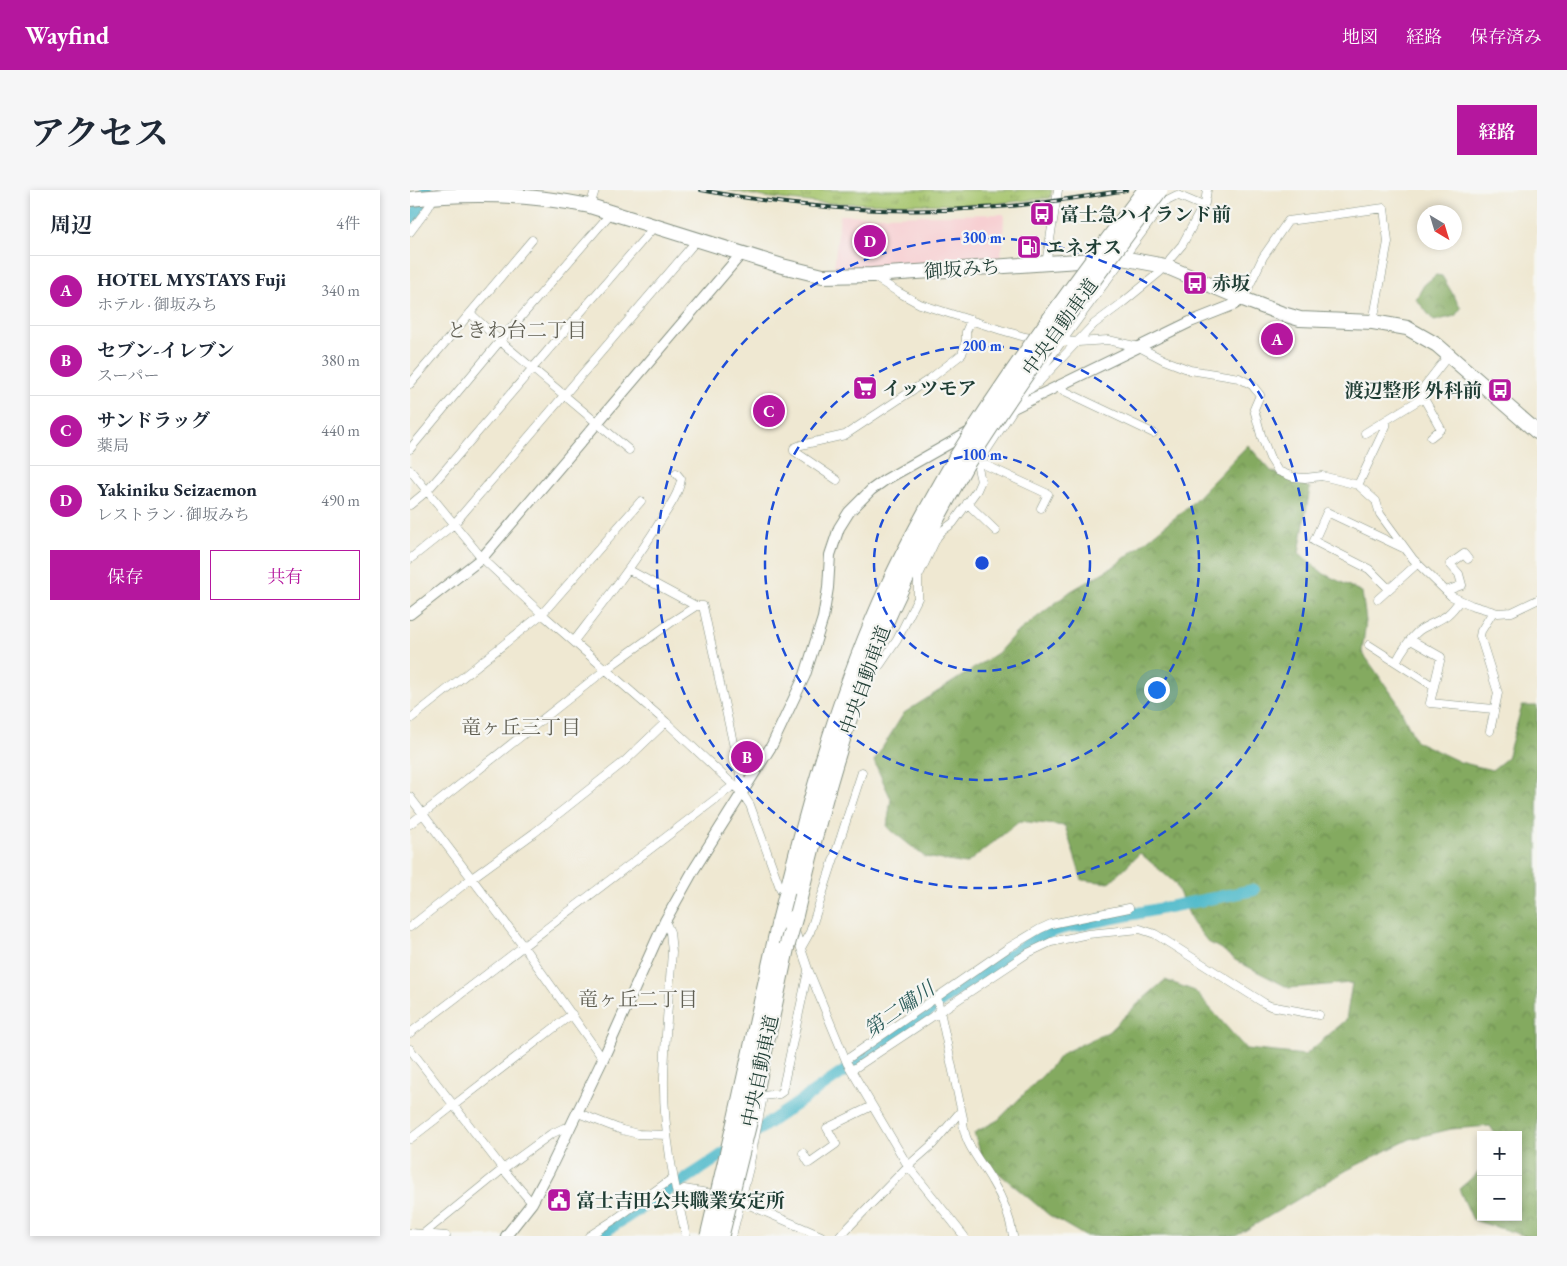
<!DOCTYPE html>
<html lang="ja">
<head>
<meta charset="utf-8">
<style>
  :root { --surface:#fff; --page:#f6f6f7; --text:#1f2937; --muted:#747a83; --line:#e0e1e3; --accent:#b5179e }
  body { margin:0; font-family:"EB Garamond","Noto Serif JP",serif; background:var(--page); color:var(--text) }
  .controls { position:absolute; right:15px; bottom:15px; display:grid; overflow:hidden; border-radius:0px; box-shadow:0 2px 8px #0003 }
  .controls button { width:45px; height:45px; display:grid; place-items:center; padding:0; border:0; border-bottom:1px solid var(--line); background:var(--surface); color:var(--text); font:25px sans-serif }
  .compass { position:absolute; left:1007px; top:15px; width:45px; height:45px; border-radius:50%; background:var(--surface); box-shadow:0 2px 8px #0003; rotate:142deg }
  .you { position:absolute; left:746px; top:499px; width:18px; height:18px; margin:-12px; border:4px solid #fff; border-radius:50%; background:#1a73e8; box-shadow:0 0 0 8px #1a73e833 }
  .badge { display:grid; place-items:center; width:32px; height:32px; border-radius:50%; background:var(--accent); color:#fff; font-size:16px; font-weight:700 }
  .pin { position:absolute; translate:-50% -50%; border:2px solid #fff; box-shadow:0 1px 5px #0006 }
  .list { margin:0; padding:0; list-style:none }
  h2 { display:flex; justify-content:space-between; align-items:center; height:65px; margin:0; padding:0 20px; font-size:21px }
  h2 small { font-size:16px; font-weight:400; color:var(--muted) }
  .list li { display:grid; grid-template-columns:32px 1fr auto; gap:15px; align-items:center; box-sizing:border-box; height:70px; padding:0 20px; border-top:1px solid var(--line) }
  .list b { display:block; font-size:19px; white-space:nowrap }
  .list p { margin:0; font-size:16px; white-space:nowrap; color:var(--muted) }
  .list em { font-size:16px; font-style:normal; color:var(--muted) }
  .actions { display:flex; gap:10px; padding:15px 20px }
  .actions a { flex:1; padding:11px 0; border:1px solid var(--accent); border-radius:0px; text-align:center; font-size:18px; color:var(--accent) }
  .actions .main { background:var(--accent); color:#fff }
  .map { position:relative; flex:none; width:1127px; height:1046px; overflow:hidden; border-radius:0px }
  header { display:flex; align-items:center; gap:30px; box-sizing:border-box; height:70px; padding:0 25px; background:var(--accent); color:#fff }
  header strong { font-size:24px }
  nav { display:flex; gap:28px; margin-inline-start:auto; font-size:18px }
  .intro { display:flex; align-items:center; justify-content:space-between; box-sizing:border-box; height:120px; padding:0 30px }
  h1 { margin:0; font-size:35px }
  .button { padding:12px 22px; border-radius:0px; background:var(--accent); color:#fff; font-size:18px; font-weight:700 }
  main { display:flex; gap:30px; padding:0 30px }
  aside { flex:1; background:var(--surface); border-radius:0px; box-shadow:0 2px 8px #0003 }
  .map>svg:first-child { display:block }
</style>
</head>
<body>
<header>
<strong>Wayfind</strong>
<nav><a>地図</a><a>経路</a><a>保存済み</a></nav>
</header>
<div class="intro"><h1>アクセス</h1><a class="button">経路</a></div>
<main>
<aside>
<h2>周辺<small>4件</small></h2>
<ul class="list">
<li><span class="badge">A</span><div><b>HOTEL MYSTAYS Fuji</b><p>ホテル · 御坂みち</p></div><em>340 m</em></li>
<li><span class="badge">B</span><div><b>セブン-イレブン</b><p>スーパー</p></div><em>380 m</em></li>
<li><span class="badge">C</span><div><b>サンドラッグ</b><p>薬局</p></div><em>440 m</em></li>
<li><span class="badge">D</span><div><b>Yakiniku Seizaemon</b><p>レストラン · 御坂みち</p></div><em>490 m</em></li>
</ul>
<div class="actions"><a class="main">保存</a><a>共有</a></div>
</aside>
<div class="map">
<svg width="1127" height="1046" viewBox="0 0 1127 1046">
  <defs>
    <pattern id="grass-tufts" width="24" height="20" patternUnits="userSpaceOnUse" patternTransform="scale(1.25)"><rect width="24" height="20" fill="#a6c56d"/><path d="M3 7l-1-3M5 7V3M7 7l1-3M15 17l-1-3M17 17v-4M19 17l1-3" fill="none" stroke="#87a15a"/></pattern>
    <pattern id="forest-crowns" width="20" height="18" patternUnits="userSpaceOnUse" patternTransform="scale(1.25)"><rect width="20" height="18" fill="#84aa60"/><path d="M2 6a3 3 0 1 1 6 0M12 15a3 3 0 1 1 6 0" fill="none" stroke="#6b8c50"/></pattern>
  </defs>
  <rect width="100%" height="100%" fill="#f6f6f2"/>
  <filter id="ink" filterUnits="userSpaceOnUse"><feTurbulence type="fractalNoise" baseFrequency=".02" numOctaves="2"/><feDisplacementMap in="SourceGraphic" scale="10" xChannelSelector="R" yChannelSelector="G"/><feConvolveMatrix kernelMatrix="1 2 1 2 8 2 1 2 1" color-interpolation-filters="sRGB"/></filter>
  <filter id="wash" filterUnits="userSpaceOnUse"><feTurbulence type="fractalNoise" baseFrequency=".0096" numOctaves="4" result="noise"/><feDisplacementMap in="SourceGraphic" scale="20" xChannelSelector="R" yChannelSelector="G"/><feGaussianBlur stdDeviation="1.12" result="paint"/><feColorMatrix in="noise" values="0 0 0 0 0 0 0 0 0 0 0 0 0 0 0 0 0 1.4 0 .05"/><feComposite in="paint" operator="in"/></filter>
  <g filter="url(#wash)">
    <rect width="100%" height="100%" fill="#efe8d2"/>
    <!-- built -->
    <path fill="#f7cfd2" d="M594 24 593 53 590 68 443 79 424 78 430 25 465 26Z"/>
    <!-- grass -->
    <path fill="url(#grass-tufts)" stroke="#628150" d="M318 0H642L640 8 573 15 408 13 354 7Z"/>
    <!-- forest -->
    <path fill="url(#forest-crowns)" stroke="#52744a" d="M1026 85 1032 86 1051 118 1045 126 1024 131 1006 109 1014 95Z
      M838 255 861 281 900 298 889 363 914 384 952 402 956 431 952 462 986 510 1006 551 1050 572 1082 580 1097 568 1112 516H1127V1046H1116L1063 1030 1049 999 1071 980V1027H1108V945H1086L1080 936 1041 939 1000 949 937 980 826 1046H675L639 1025 573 970 564 943 588 930 634 884 653 863 698 842 733 809 755 790 785 801 836 859 895 865 936 830 942 793 879 798 825 770 813 760 798 752 783 733 765 693 730 663 699 693 672 690 655 636 610 631 556 674 515 667 477 637 481 609 464 571 494 523 588 463 604 445 661 401 706 375 777 318Z"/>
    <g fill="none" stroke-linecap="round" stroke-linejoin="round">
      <!-- river -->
      <path stroke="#4eb9ca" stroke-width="12" d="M0 33 9 19 16 0
        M188 1046 297 975 505 833 527 814 570 785 623 750 638 743 653 738 844 700"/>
    </g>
  </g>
  <g filter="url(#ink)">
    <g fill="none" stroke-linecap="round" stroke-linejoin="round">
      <defs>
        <path id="minor" d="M180 16 185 0
          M0 42 18 18 24 7
          M760 69 772 55 793 16
          M636 74 648 0
          M464 87 488 102 510 114 591 140 615 147 627 149
          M833 109 853 67 878 31 974 18 978 52 963 132
          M60 123 90 151 219 260
          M639 150 668 152 698 150 729 157 754 170 780 180 829 188 842 195 850 205 844 219 851 245 860 268 868 281 883 287 895 288 912 286 948 295 966 311 970 324 1003 369 1041 406 1061 415 1088 423 1102 422 1127 410
          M0 194 122 50
          M646 197 743 243
          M620 199 629 192 684 134 711 114 750 82
          M955 243 1014 207
          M1021 247 1031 239 1012 205 1013 198 1038 166
          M0 259 90 151 201 23
          M569 272 638 304 631 318
          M0 280 72 368 132 424 256 532 332 603 340 615 373 706
          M427 290 384 261V258L391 255 435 245 521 188 552 164 556 152V142L561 130
          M948 295 976 236 977 230
          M557 313 586 341
          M0 315 17 301 244 37
          M0 369 44 334 287 50
          M219 380 286 416
          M979 399 959 379 904 351 917 322 993 358
          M1036 401 1052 395 1049 384 1040 374 1054 364 1058 369
          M968 409 1007 374
          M1001 450 1031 467 1020 513 1084 519
          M164 451C194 412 225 373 251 330 259 317 269 304 271 289L266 283
          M959 455 1023 496
          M986 472C991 462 1003 443 1013 438 1032 428 1037 429 1050 410
          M470 475 487 450 508 408V387L527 347 532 341 543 333 567 300 571 291 568 278 569 272 614 203 750 18 757 10 767 5 793 16 795 13 797 0
          M0 529 132 424 231 311
          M1080 541 1088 503 1070 446 1071 441 1083 422
          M0 607 113 756 193 869
          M0 634 195 480 263 431 286 416H293L331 589 332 603
          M255 731 260 742 262 762C259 804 255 846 254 888 253 941 264 994 276 1046
          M0 737 62 688 124 643 215 571 256 532
          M384 738 398 779 437 873 498 976 554 1046
          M391 758 400 742 452 582
          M527 807 553 928C552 953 571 971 582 991 592 1007 600 1027 603 1046
          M0 843 324 595
          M0 859 93 979 122 1013
          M436 870 598 758 630 739 641 734 719 718
          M442 880 618 763 641 752 678 744 730 739 745 744 854 813 860 816 909 825
          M168 923 212 940 228 944 257 945
          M0 949 162 824
          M393 963 399 973 426 954 417 938 462 916
          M267 1004 274 999 310 1005
          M328 1010 411 1046
          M0 1043 36 1046
          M13 1044 93 979 141 944 154 938 160 939
          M179 1046 207 1028 263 988
          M322 1046 339 978 353 906 369 904 372 902 398 781
          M430 1046 498 976 523 954 551 921"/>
        <path id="tertiary" d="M591 224 780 132 823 115 833 109
          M0 424 72 368 332 63
          M96 1046 122 1013 138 983 193 869 255 731 283 681 362 555 395 485 413 428 418 398 420 365 429 338 439 322 461 300 475 290 563 240"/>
        <path id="trunk" d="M0 9C61 2 120 4 180 16L372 76 413 86 462 85 712 68 755 76 833 109 873 124 890 129 963 132 997 138 1027 155 1127 242"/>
        <path id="motorway" d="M377 702C403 597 433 494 478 396 498 352 522 310 546 268
          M385 727C406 638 429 550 462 465 488 399 522 337 556 275
          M341 925 377 756
          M325 931 369 733"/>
      </defs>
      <!-- minor casing -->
      <use href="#minor" stroke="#879283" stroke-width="9"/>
      <!-- tertiary casing -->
      <use href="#tertiary" stroke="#879283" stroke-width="12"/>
      <!-- trunk casing -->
      <use href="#trunk" stroke="#879283" stroke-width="16"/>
      <!-- motorway casing -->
      <use href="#motorway" stroke="#879283" stroke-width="17"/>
      <!-- minor -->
      <use href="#minor" stroke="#fff" stroke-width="8"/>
      <!-- tertiary -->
      <use href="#tertiary" stroke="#fff" stroke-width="10"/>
      <!-- trunk -->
      <use href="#trunk" stroke="#fff" stroke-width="14"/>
      <!-- motorway -->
      <use href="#motorway" stroke="#fff" stroke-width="15"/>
      <defs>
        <path id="rail" d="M291 0C389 19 488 25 588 17 631 14 674 7 716 0"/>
      </defs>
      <!-- rail casing -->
      <use href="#rail" stroke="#1f3d34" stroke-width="4"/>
      <!-- rail -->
      <use href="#rail" stroke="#f6f6f2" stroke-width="2" stroke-dasharray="5.5" stroke-linecap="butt"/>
      <defs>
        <path id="motorway-bridge" d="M546 268C604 175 669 88 735 0
          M556 275C616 180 683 90 750 0
          M369 733 377 702
          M377 756 385 727
          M298 1046 325 931
          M311 1046 341 925"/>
      </defs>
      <!-- motorway-bridge casing -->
      <use href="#motorway-bridge" stroke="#879283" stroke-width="17" stroke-linecap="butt"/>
      <!-- motorway-bridge -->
      <use href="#motorway-bridge" stroke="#fff" stroke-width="15"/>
    </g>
  </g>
  <!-- distance rings -->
  <g fill="none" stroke="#1d4ed8" stroke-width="2.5" stroke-dasharray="9 6">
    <circle cx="572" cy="373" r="108"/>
    <circle cx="572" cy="373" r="217"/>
    <circle cx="572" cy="373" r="325"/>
  </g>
  <!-- icons -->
  <defs>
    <symbol id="bus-square" viewBox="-11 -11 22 22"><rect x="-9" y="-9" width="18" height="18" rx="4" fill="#b5179e" stroke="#f6f6f2"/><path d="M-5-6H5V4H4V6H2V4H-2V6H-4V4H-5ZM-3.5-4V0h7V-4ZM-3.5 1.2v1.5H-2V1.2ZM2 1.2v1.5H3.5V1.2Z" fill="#fff"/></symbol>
    <symbol id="fuel-square" viewBox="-11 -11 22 22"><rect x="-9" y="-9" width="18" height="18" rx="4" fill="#b5179e" stroke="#f6f6f2"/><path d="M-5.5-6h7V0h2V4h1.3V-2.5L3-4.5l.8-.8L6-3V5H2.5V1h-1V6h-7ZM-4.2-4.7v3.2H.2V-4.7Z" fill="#fff"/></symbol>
    <symbol id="supermarket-square" viewBox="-11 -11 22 22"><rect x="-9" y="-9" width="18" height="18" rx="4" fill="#b5179e" stroke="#f6f6f2"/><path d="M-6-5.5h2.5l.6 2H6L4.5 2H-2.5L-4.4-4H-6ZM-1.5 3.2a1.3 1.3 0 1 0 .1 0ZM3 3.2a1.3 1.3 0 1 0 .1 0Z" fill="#fff"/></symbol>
    <symbol id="civic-square" viewBox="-11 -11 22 22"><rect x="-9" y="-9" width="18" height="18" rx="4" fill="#b5179e" stroke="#f6f6f2"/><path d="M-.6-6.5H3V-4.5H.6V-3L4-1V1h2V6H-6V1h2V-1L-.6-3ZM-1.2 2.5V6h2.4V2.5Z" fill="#fff"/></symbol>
  </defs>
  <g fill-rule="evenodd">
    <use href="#bus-square" x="618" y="10" width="28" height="28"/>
    <use href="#fuel-square" x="605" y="43" width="28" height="28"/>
    <use href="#bus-square" x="771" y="79" width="28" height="28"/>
    <use href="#supermarket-square" x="441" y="184" width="28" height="28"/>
    <use href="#bus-square" x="1076" y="186" width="28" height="28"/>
    <use href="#civic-square" x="135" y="996" width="28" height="28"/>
  </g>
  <g text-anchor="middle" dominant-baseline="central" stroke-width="4.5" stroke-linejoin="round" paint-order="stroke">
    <!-- poi labels -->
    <g font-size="19" font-weight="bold" fill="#1f3d34" stroke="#f6f6f2" text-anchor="start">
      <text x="650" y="24">富士急ハイランド前</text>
      <text x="636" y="57">エネオス</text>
      <text x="802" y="93">赤坂</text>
      <text x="472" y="198">イッツモア</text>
      <text x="1072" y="200" text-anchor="end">渡辺整形 外科前</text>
      <text x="166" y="1010">富士吉田公共職業安定所</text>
    </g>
    <!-- street labels -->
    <g font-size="19" fill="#1f3d34" stroke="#f6f6f2">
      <text transform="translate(552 79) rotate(-4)">御坂みち</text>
      <text transform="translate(650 137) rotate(-54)">中央自動車道</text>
      <text transform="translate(455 490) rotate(-70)">中央自動車道</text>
      <text transform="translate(350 881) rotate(-78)">中央自動車道</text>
    </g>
    <!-- neighbourhood labels -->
    <g font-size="20" fill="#605f53" stroke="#f6f6f2">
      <text x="107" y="140">ときわ台二丁目</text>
      <text x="111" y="537">竜ヶ丘三丁目</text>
      <text x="228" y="809">竜ヶ丘二丁目</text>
    </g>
    <!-- water labels -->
    <g font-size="20" font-style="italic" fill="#2b5c5a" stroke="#f6f6f2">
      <text transform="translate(489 819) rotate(-35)">第二嘯川</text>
    </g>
  </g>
  <circle cx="572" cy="373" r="8" fill="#1d4ed8" stroke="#f6f6f2" stroke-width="2.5"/>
  <g font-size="15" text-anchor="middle" font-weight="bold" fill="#1d4ed8" stroke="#f6f6f2" stroke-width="4.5" stroke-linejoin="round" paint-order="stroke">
    <text x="572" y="53">300 m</text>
    <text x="572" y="161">200 m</text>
    <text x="572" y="270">100 m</text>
  </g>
</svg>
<div class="controls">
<button>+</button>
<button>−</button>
</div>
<svg class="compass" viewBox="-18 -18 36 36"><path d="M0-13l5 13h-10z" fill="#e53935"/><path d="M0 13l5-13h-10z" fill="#747a83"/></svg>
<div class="you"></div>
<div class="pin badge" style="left:867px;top:149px">A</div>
<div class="pin badge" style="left:337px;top:567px">B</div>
<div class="pin badge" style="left:359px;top:221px">C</div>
<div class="pin badge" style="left:460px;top:51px">D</div>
</div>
</main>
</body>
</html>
